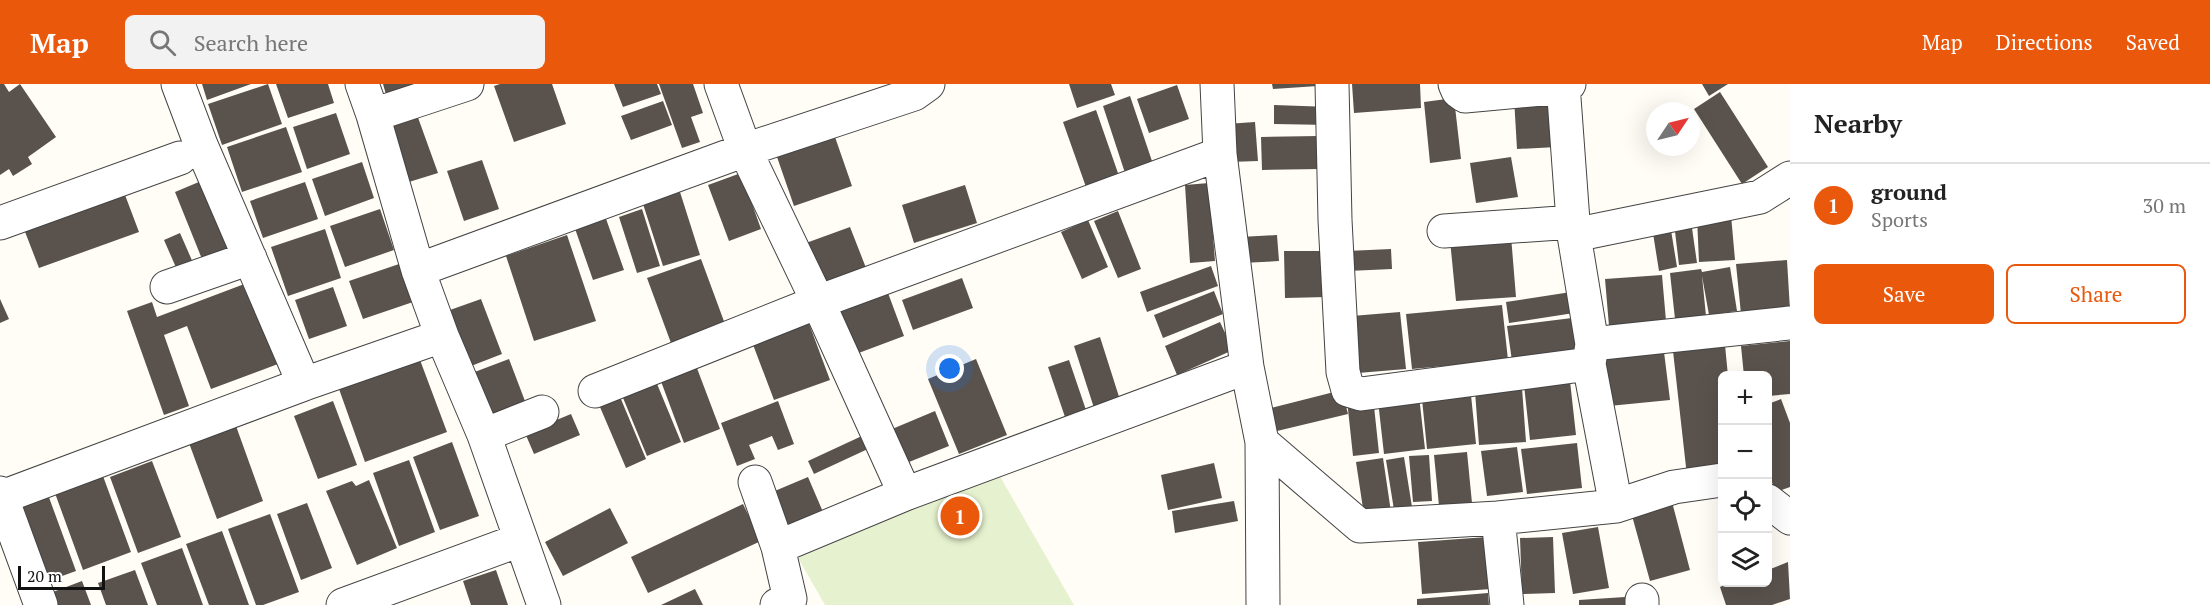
<!DOCTYPE html>
<html lang="en">
<head>
<meta charset="utf-8">
<style>
  :root { --surface:#fff; --page:#f2f2f2; --text:#222; --muted:#767676; --line:#e0e0e0; --accent:#ea580c }
  body { margin:0; font-family:"PT Serif",serif; background:var(--page); color:var(--text) }
  .controls { position:absolute; right:18px; bottom:18px; display:grid; overflow:hidden; border-radius:9px; box-shadow:0 6px 24px #0002 }
  .controls button { width:54px; height:54px; display:grid; place-items:center; padding:0; border:0; border-bottom:2px solid var(--line); background:var(--surface); color:var(--text); font:30px sans-serif }
  .compass { position:absolute; left:1646px; top:18px; width:54px; height:54px; border-radius:50%; background:var(--surface); box-shadow:0 6px 24px #0002; rotate:55deg }
  .scale { position:absolute; left:18px; bottom:15px; width:87px; box-sizing:border-box; padding-left:6px; border:3px solid #111; border-top:0; font-size:16px; line-height:21px; white-space:nowrap; color:#111; -webkit-text-stroke:4px #fff; paint-order:stroke }
  .you { position:absolute; left:950px; top:285px; width:21px; height:21px; margin:-15px; border:4px solid #fff; border-radius:50%; background:#1a73e8; box-shadow:0 0 0 9px #1a73e833 }
  .badge { display:grid; place-items:center; width:39px; height:39px; border-radius:50%; background:var(--accent); color:#fff; font-size:20px; font-weight:700 }
  .pin { position:absolute; translate:-50% -50%; border:3px solid #fff; box-shadow:0 2px 6px #0006 }
  .list { margin:0; padding:0; list-style:none }
  h2 { display:flex; justify-content:space-between; align-items:center; height:78px; margin:0; padding:0 24px; font-size:26px }
  h2 small { font-size:20px; font-weight:400; color:var(--muted) }
  .list li { display:grid; grid-template-columns:39px 1fr auto; gap:18px; align-items:center; box-sizing:border-box; height:84px; padding:0 24px; border-top:2px solid var(--line) }
  .list b { display:block; font-size:22px; white-space:nowrap }
  .list p { margin:0; font-size:20px; white-space:nowrap; color:var(--muted) }
  .list em { font-size:20px; font-style:normal; color:var(--muted) }
  .actions { display:flex; gap:12px; padding:18px 24px }
  .actions a { flex:1; padding:14px 0; border:2px solid var(--accent); border-radius:9px; text-align:center; font-size:21px; color:var(--accent) }
  .actions .main { background:var(--accent); color:#fff }
  .icon { flex:none; width:33px; height:33px; fill:none; stroke:currentColor; stroke-width:2; stroke-linecap:round; stroke-linejoin:round }
  .map { position:relative; flex:none; width:1790px; height:521px; overflow:hidden }
  header { display:flex; align-items:center; gap:36px; box-sizing:border-box; height:84px; padding:0 30px; background:var(--accent); color:#fff }
  header strong { font-size:28px }
  nav { display:flex; gap:33px; margin-inline-start:auto; font-size:21px }
  .search { width:420px; height:54px; background:var(--page); display:flex; align-items:center; gap:15px; box-sizing:border-box; padding:0 21px; border-radius:9px; color:var(--muted); font-size:22px }
  main { display:flex }
  aside { flex:1; background:var(--surface) }
  .map>svg:first-child { display:block }
</style>
</head>
<body>
<header>
<strong>Map</strong>
<div class="search"><svg class="icon" aria-label="search" viewBox="0 0 24 24"><circle cx="10" cy="10" r="6"/><path d="M15 15l6 6"/></svg>Search here</div>
<nav><a>Map</a><a>Directions</a><a>Saved</a></nav>
</header>
<main>
<div class="map">
<svg width="1790" height="521" viewBox="0 0 1790 521">
  <rect width="100%" height="100%" fill="#fffdf5"/>
  <!-- pitch -->
  <path fill="#e6f2cf" d="M998 389 1074 521H825L798 474Z"/>
  <!-- building -->
  <path fill="#5a524d" d="M0 0H4L9 8 20 0 56 53 28 73 32 80 13 92 9 85 0 91Z
    M202 0H251L207 16Z
    M268 0 282 40 222 61 208 20Z
    M276 0H328L334 19 288 34Z
    M383 0H427L387 14Z
    M500 0H552L566 40 514 58 494 2Z
    M614 0H657L661 10 623 23Z
    M659 0H693L703 29 691 33 700 58 682 64Z
    M1069 0H1111L1115 11 1077 24Z
    M1272 0H1318V2L1273 5Z
    M1352 0H1420L1421 24 1354 29Z
    M1702 0H1728L1709 12Z
    M1177 1 1189 35 1149 49 1137 15Z
    M1720 8 1768 83 1742 100 1694 25Z
    M1130 12 1153 80 1125 89 1103 22Z
    M1554 12 1557 63 1517 65 1514 14Z
    M1454 14 1461 75 1430 79 1424 18Z
    M663 17 672 41 631 56 621 32Z
    M1274 21 1330 23V41L1274 40Z
    M1096 26 1119 92 1086 103 1063 38Z
    M416 28 438 89 409 98 388 39Z
    M336 29 350 70 307 85 293 43Z
    M1255 38 1258 77 1229 78 1226 40Z
    M286 43 302 88 242 108 227 63Z
    M1319 52 1320 85 1262 86 1261 53Z
    M835 53 852 102 794 122 777 73Z
    M1511 73 1518 113 1476 119 1470 79Z
    M482 76 499 125 464 137 447 87Z
    M362 78 374 114 325 132 312 95Z
    M741 89 761 145 729 157 708 101Z
    M206 95 235 168 204 180 175 108Z
    M305 98 318 135 263 154 250 117Z
    M1209 99 1215 177 1190 179 1185 101Z
    M965 101 977 139 914 159 902 121Z
    M122 103 139 148 39 184 22 140Z
    M680 108 700 171 663 182 643 120Z
    M380 125 394 166 345 183 330 142Z
    M642 125 660 182 637 189 619 133Z
    M1118 127 1141 185 1118 194 1094 137Z
    M604 129 624 186 593 196 573 139Z
    M1731 131 1735 176 1699 178 1697 133Z
    M1088 136 1108 183 1082 195 1061 148Z
    M1691 137 1697 179 1679 181 1674 139Z
    M1670 140 1677 183 1659 187 1652 143Z
    M850 143 868 189 823 205 806 159Z
    M325 145 341 194 288 212 271 163Z
    M180 149 194 181 178 188 164 156Z
    M567 151 596 237 534 257 506 172Z
    M1277 151 1279 177 1242 179 1240 153Z
    M1511 152 1516 213 1456 217 1450 156Z
    M1391 165 1392 185 1348 187 1347 167Z
    M1284 167H1326L1327 213 1285 214Z
    M701 175 725 240 671 259 647 194Z
    M1787 176 1790 226 1741 230 1736 180Z
    M402 179 416 217 363 235 349 197Z
    M1211 182 1218 202 1147 228 1140 208Z
    M1730 183 1737 227 1709 231 1702 192 1706 232 1675 235 1670 189 1701 185 1702 188Z
    M1662 191 1666 237 1609 242 1605 195Z
    M962 194 973 224 913 246 902 216Z
    M247 199 278 280 211 305 187 242 164 251 189 322 164 331 127 227 152 218 157 233Z
    M333 203 347 242 309 255 295 216Z
    M1214 207 1223 230 1163 254 1154 231Z
    M1571 208 1574 229 1509 239 1506 218Z
    M888 209 904 252 848 273 831 231Z
    M0 215 9 235 0 239Z
    M481 215 502 270 471 282 450 226Z
    M1502 221 1508 276 1412 285 1406 230Z
    M1400 228 1406 285 1358 289 1352 232Z
    M1580 233 1585 268 1512 277 1507 242Z
    M808 237 830 296 774 316 752 258Z
    M1220 238 1233 266 1177 291 1165 262Z
    M1100 253 1121 319 1095 327 1074 262Z
    M1790 257V310L1768 312V292H1744L1741 262Z
    M1725 261 1728 292H1722V388L1687 392 1673 267Z
    M1664 268 1670 316 1609 322 1603 275Z
    M509 275 528 325 490 338 472 289Z
    M976 275 1007 351 959 370 928 295Z
    M420 276 447 348 365 378 339 305Z
    M1069 276 1086 326 1065 333 1048 283Z
    M695 279 720 345 684 359 659 292Z
    M655 295 681 358 647 372 621 309Z
    M1570 297 1576 351 1530 356 1524 301Z
    M1522 304 1526 358 1479 361 1475 307Z
    M1342 306 1348 330 1277 347 1271 324Z
    M618 308 646 375 626 384 597 316Z
    M1471 311 1476 360 1427 365 1422 315Z
    M1419 312 1425 365 1384 370 1378 317Z
    M1373 313 1379 369 1353 372 1347 316Z
    M1781 315 1790 339V403L1776 408 1771 396 1768 397V320Z
    M333 317 357 381 318 395 294 332Z
    M778 317 794 360 778 366 772 352 749 361 755 375 737 382 721 339Z
    M935 327 949 362 899 382 885 348Z
    M571 330 580 351 534 370 525 349Z
    M236 342 263 417 217 435 189 359Z
    M864 351 870 364 814 390 808 377Z
    M452 358 479 432 440 446 413 373Z
    M1577 359 1582 404 1527 410 1521 365Z
    M1517 363 1523 408 1487 412 1481 367Z
    M1467 368 1472 419 1439 422 1434 371Z
    M1429 371 1432 417 1413 418 1409 372Z
    M1404 373 1412 423 1394 426 1386 376Z
    M1383 374 1391 428 1364 431 1356 378Z
    M409 376 435 448 399 462 373 389Z
    M152 377 181 453 138 469 110 393Z
    M1214 379 1222 414 1168 426 1161 391Z
    M100 384 131 468 83 486 52 401Z
    M808 393 823 428 787 444 770 409Z
    M369 396 397 464 357 481 326 407 352 397 356 402Z
    M47 408 76 487 40 500 11 421Z
    M1234 417 1238 437 1175 449 1172 427Z
    M1672 418 1690 486 1650 497 1631 428Z
    M307 419 332 484 301 496 277 430Z
    M743 420 761 457 648 509 631 473Z
    M610 424 628 459 563 492 545 458Z
    M270 430 299 508 263 521H256L228 445Z
    M1598 443 1609 504 1573 510 1562 449Z
    M222 447 249 521H209L186 460Z
    M1487 453 1491 505 1422 510 1418 458Z
    M1553 453 1555 509 1522 510 1520 454Z
    M182 464 203 521H157L141 479Z
    M1788 478 1790 515 1772 521H1726L1720 503 1731 498H1768V486Z
    M135 486 148 521H106L98 499Z
    M496 486 508 521H471L463 497Z
    M82 497 91 521H49L45 511Z
    M695 505 703 521H661Z
    M1488 509 1489 521H1417V515Z
    M1625 513 1626 521H1579V516Z"/>
  <g fill="none" stroke-linecap="round" stroke-linejoin="round">
    <defs>
      <path id="minor" d="M178 0 201 61 304 300
        M362 0 373 31 418 186 442 252 484 351 544 521
        M721 0 745 66 818 218 905 410
        M1217 0 1220 70 1247 283 1262 358 1263 521
        M1332 0 1335 136 1343 288 1348 306 1361 310 1589 280
        M1455 0 1458 7 1465 12 1564 3 1569 0
        M1563 0 1574 151 1592 260 1589 280 1616 422
        M373 31 467 0
        M0 139 180 74
        M1444 147 1573 138
        M1574 151 1760 113 1790 94
        M418 186 745 66 914 10 928 0
        M167 203 250 174
        M1592 260 1790 239
        M595 307 818 218 1220 70
        M484 351 542 328
        M1262 358 1360 442 1498 434 1616 422 1674 403 1722 396
        M755 398 778 463
        M0 409 41 521
        M2 413 304 300 442 252
        M1768 417 1790 434
        M1498 434 1507 521
        M1642 516V521
        M343 521 520 456
        M777 521 790 515 778 463 905 410 1247 283"/>
    </defs>
    <!-- minor casing -->
    <use href="#minor" stroke="#444" stroke-width="35"/>
    <!-- minor -->
    <use href="#minor" stroke="#fff" stroke-width="33"/>
  </g>
</svg>
<div class="controls">
<button>+</button>
<button>−</button>
<button><svg class="icon" aria-label="locate" viewBox="0 0 24 24"><circle cx="12" cy="12" r="6"/><path d="M12 2v4M12 18v4M2 12h4M18 12h4"/></svg></button>
<button><svg class="icon" aria-label="layers" viewBox="0 0 24 24"><path d="M12 4l9 5-9 5-9-5zM3 14l9 5 9-5"/></svg></button>
</div>
<svg class="compass" viewBox="-18 -18 36 36"><path d="M0-13l5 13h-10z" fill="#e53935"/><path d="M0 13l5-13h-10z" fill="#767676"/></svg>
<div class="scale">20 m</div>
<div class="you"></div>
<div class="pin badge" style="left:960px;top:432px">1</div>
</div>
<aside>
<h2>Nearby<small></small></h2>
<ul class="list">
<li><span class="badge">1</span><div><b>ground</b><p>Sports</p></div><em>30 m</em></li>
</ul>
<div class="actions"><a class="main">Save</a><a>Share</a></div>
</aside>
</main>
</body>
</html>
